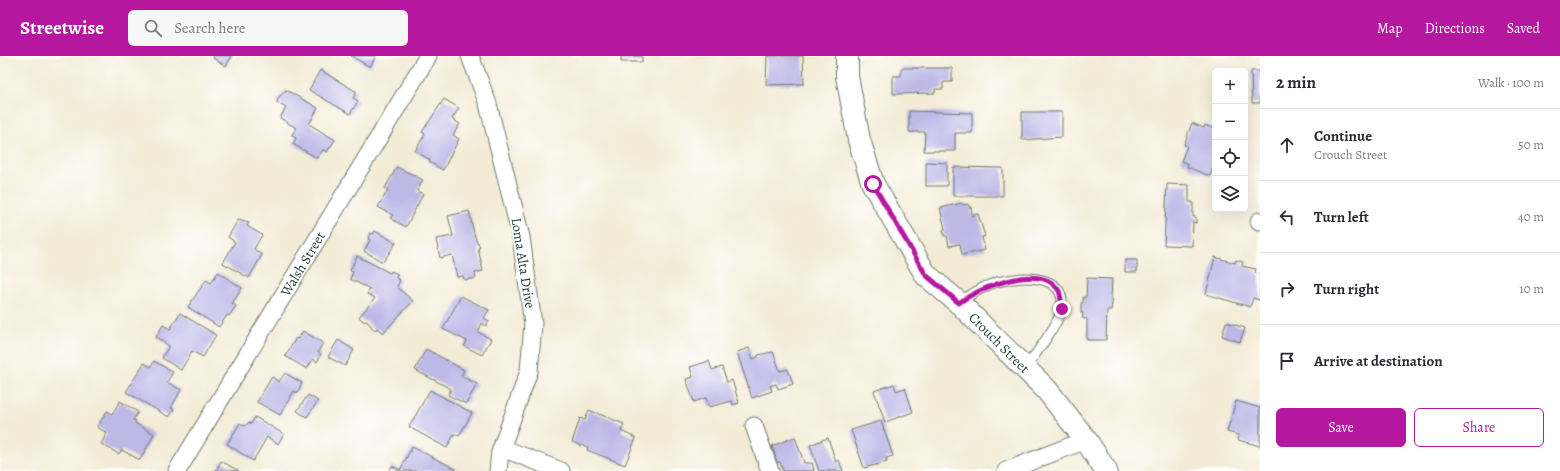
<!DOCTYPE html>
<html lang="en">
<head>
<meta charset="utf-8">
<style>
  :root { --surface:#fff; --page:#f7f7f7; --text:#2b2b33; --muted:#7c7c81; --line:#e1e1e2; --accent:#b5179e }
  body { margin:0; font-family:Alegreya,serif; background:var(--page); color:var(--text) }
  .controls { position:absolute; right:12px; top:12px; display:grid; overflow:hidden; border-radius:6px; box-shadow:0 4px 16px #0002 }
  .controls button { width:36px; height:36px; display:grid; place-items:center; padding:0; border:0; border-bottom:1px solid var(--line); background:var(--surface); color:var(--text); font:20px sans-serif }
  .stop { position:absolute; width:12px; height:12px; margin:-9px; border:3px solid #b5179e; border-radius:50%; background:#fff }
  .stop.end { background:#b5179e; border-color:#fff; box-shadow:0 1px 4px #0008 }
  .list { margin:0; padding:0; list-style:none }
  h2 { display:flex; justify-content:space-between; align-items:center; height:52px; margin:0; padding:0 16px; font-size:17px }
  h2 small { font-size:13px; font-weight:400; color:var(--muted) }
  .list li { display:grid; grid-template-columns:26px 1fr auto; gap:12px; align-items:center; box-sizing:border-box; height:72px; padding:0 16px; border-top:1px solid var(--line) }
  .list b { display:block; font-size:15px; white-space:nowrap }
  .list p { margin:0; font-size:13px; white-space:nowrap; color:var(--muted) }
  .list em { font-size:13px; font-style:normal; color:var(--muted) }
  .actions { display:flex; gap:8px; padding:12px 16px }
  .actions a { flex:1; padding:9px 0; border:1px solid var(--accent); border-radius:6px; text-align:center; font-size:14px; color:var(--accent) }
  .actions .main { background:var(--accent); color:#fff }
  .icon { flex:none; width:22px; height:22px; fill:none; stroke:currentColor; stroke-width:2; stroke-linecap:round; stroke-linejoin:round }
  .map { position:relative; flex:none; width:1260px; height:415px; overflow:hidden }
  header { display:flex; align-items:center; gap:24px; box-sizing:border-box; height:56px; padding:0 20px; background:var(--accent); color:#fff }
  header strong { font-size:19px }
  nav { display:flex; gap:22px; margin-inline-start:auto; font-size:14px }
  .search { width:280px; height:36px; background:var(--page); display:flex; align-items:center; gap:10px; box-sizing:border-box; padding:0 14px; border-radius:6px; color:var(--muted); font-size:15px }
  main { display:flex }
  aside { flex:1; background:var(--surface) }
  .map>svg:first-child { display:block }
</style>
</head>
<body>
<header>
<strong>Streetwise</strong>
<div class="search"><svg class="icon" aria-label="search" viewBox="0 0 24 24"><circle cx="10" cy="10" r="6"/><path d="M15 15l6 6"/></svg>Search here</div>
<nav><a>Map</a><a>Directions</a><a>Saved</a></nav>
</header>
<main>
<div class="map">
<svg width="1260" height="415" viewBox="0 0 1260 415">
  <rect width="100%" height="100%" fill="#fff"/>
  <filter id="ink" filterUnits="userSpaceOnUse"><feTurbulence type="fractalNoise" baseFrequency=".025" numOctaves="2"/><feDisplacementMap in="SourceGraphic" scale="8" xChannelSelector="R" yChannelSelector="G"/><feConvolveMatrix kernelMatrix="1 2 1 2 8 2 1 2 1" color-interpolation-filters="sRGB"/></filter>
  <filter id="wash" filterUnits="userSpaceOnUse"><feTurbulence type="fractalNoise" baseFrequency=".012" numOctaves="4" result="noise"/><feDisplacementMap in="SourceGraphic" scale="16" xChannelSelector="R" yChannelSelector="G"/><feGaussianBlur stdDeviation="0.9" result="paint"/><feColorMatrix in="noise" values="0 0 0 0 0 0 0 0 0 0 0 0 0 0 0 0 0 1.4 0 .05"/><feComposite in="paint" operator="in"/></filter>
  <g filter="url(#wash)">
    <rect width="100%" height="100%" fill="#f3ebd5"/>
    <g id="blocks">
      <!-- building -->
      <path fill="#beb8e7" d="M214 0H232L226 10 213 2Z
        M351 0H376L370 11Z
        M621 0H642V6H621Z
        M767 0H803L804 28 766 29Z
        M901 12H952V26H943V33H935V37L893 38V20H901Z
        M320 14 357 36 353 42 358 45 350 58 309 34Z
        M1251 15H1260V47H1252Z
        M286 34 318 52 309 68 335 84 327 96 323 94 317 102 293 88 296 82 292 79 296 72 280 62 286 52 277 47 278 42Z
        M444 43 459 52 452 63 460 68 453 79 459 83 443 114 429 106 430 104 415 95 425 78 422 76Z
        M909 55 972 57V77H955V95H924L925 76H909Z
        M1022 56H1062V81L1022 84Z
        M1192 67 1204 72 1205 69 1215 73V106L1210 120 1187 111 1188 108 1181 105 1187 90 1184 89Z
        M926 106 947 107V130H926Z
        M397 111 423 124 417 135 423 138 406 171 390 162 393 159 378 151 388 134 385 132Z
        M953 111 1003 112V140H953Z
        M1167 128 1189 129V146H1193V161H1196V167L1193 166 1192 190 1164 189Z
        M962 147 963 149 968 148 969 151H971L972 158 971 160 978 158 985 180 982 181 985 194 962 199 960 188 949 190 947 180H944L943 174 945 173 940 152Z
        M469 155 474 177 477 187 478 186 480 192H478L483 215 475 217 476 222 464 224 463 220 457 221 452 199 440 202 436 183 453 180 448 160Z
        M238 164 249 167 247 170 262 179 254 193 262 199 249 222 223 207 235 186 228 181Z
        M375 175 396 187 383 206 364 195 370 184 368 183 371 177 373 178Z
        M357 200 390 217 391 215 398 218 396 222 400 224 397 231 413 245 383 277 377 272 375 275 368 266 363 265 359 261 375 242 367 238 370 233 350 223 353 216 350 215Z
        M1215 201 1235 207 1236 204 1243 206 1242 210 1256 213 1255 217 1260 219V244L1253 242 1250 251 1206 238Z
        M1125 204H1137V216H1125Z
        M218 216 242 232 232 248 236 250 229 260 227 259 219 271 188 251 206 224 211 227Z
        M1087 222 1112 223 1111 244H1113L1112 247 1111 254H1107L1106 284H1087V263L1082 262 1083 257H1081V247H1083V241H1086Z
        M461 240 489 254 484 262 489 265 486 270 482 267 478 276 491 283 482 299 464 290 467 285 443 273Z
        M180 257 216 279 203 301 192 295 181 314 162 302 169 290 156 281 163 269 170 273Z
        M1226 266 1245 272 1240 286 1222 280Z
        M303 275 323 287 318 296 321 298 317 306 313 303 307 313 285 300 296 282 298 283Z
        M338 284 354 294 345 310 328 301Z
        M749 292 753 303 758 301V299L773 296 780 315 788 313 793 328 778 333 776 328 770 330 772 335 752 342 737 296Z
        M426 293 464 314 461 320 477 328 466 348 448 339 451 333 415 314Z
        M154 305 173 316 167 326 181 334 171 352 174 354 169 361 126 336 144 307 151 311Z
        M709 305 712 314 722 311 727 326 732 324 739 347 733 349 732 345 709 351 706 342 694 346 686 323 693 321 690 311Z
        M285 317 302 327 297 337 294 335 280 359 257 346 272 321 279 326Z
        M894 328 896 335 905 332 913 356 885 366 874 335Z
        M430 334 472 357 459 380 454 378 447 392 409 371Z
        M308 339 318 345 307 361 297 355Z
        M120 345 138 356 133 364 136 365 135 367 154 378 140 404 122 394 119 398 101 388 107 377 97 371 107 355 112 358Z
        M1236 345 1260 352V390L1238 384 1239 379 1227 376Z
        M589 354 624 368 621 375 636 382 625 409 587 394 588 391 582 389V390L572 386 580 362 585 364Z
        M255 361 284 378 278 388 267 381 253 405 227 388 240 367 245 370 249 366 251 368Z
        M881 365 893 400 886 402 887 406 864 412 851 374Z
        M795 381 804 407H812L814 415H783L780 406H777L772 390Z
        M828 382 836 406 839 404 843 415H819L810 389Z
        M412 391 456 413 455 415H389L392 410 400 414Z
        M221 405 239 415H216Z"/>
    </g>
  </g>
  <g filter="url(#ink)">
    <use href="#blocks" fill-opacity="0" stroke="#697a6c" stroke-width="1"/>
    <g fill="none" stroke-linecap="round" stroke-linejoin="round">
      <defs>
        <path id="lane" d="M959 247C971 238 987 228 1002 225 1025 220 1066 218 1062 252 1059 268 1035 299 1025 312"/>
        <path id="street" d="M470 0 488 48 521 181 533 268 529 315 500 396 498 415
          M1259 165H1260
          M754 370 770 415
          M502 392 561 415
          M177 415 428 0
          M1006 415 1086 384"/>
        <path id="secondary" d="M847 0V20L859 84 873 128 926 219 959 247 1046 333 1086 384 1106 415"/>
      </defs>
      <!-- lane casing -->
      <use href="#lane" stroke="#697a6c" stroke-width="11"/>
      <!-- street casing -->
      <use href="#street" stroke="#697a6c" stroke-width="19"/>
      <!-- secondary casing -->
      <use href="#secondary" stroke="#697a6c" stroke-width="24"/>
      <!-- lane -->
      <use href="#lane" stroke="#fff" stroke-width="9"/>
      <!-- street -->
      <use href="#street" stroke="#fff" stroke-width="17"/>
      <!-- secondary -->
      <use href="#secondary" stroke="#fff" stroke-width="22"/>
    </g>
  </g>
  <g fill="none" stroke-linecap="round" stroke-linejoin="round" filter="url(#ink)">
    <!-- route -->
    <path stroke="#b5179e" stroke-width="5" d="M873 128 926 219 959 247C979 232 1041 205 1059 235 1061 239 1061 247 1062 253"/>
  </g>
  <g text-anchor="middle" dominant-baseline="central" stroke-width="3.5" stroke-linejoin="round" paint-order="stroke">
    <!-- street labels -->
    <g font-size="14" fill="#1f3d34" stroke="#fff">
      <text transform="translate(523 207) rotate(81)">Loma Alta Drive</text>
      <text transform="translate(303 208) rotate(-59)">Walsh Street</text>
      <text transform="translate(999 287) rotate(45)">Crouch Street</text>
    </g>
  </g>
</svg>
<div class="controls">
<button>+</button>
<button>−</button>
<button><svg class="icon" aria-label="locate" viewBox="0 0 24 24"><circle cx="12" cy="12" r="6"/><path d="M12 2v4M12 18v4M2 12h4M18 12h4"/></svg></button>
<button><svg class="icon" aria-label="layers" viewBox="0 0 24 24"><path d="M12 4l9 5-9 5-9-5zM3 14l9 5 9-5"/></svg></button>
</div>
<div class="stop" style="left:873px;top:128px"></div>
<div class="stop end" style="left:1062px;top:253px"></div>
</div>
<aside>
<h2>2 min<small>Walk · 100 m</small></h2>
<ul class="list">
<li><svg class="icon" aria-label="ahead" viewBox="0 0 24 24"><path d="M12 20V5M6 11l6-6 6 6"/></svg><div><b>Continue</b><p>Crouch Street</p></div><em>50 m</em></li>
<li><svg class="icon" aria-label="left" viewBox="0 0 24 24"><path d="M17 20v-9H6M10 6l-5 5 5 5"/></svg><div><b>Turn left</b></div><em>40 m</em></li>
<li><svg class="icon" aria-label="right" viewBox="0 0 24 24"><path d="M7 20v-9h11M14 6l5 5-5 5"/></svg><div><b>Turn right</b></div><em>10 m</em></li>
<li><svg class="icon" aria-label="arrive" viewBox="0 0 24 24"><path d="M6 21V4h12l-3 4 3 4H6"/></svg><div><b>Arrive at destination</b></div></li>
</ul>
<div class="actions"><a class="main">Save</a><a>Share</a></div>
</aside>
</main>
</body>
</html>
